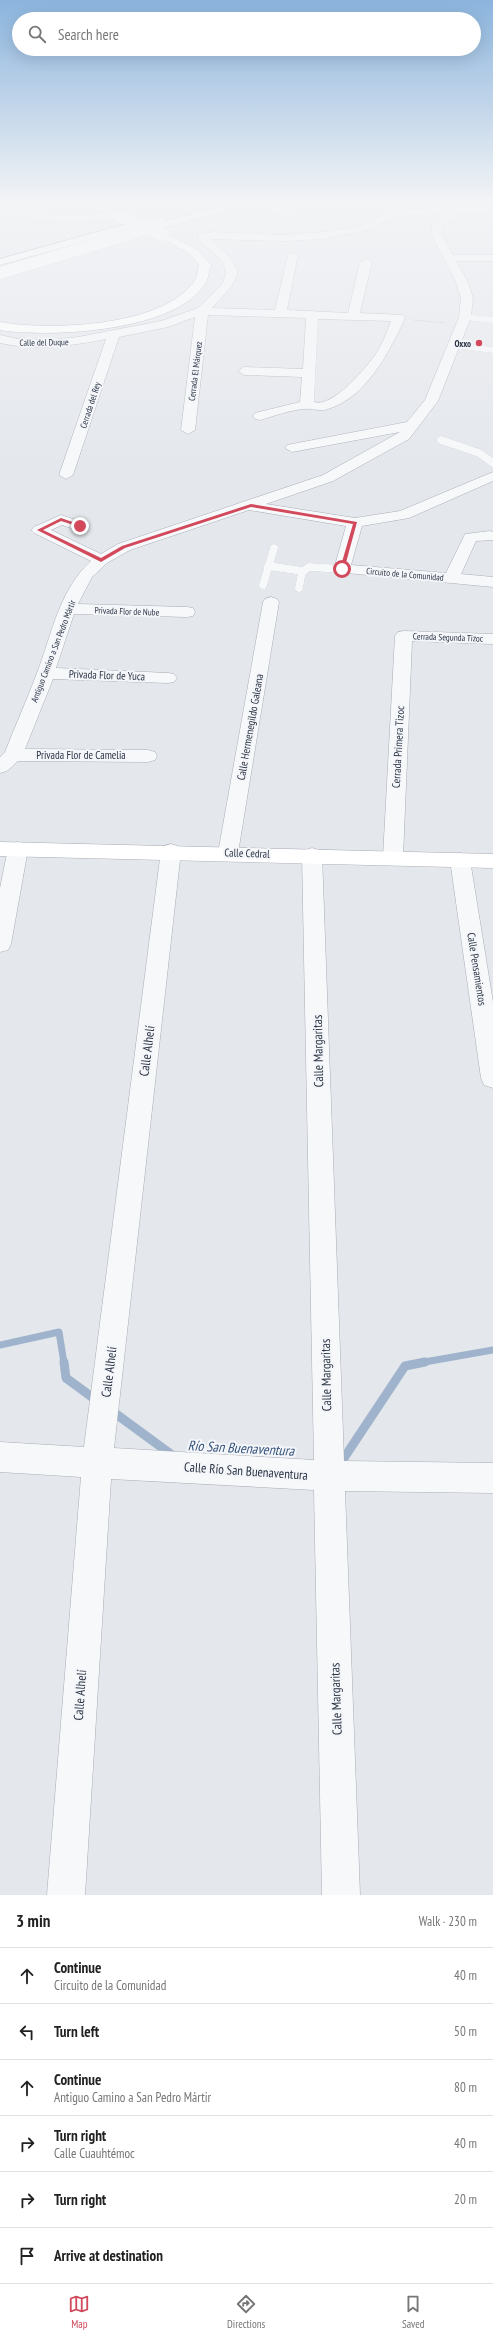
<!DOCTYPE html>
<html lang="en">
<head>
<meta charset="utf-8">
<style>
  :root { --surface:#fff; --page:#f2f2f2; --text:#222; --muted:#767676; --line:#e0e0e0; --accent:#d1495b }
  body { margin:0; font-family:"PT Sans Narrow",sans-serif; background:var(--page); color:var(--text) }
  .stop { position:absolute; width:12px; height:12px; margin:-9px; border:3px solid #d1495b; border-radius:50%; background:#fff }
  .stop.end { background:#d1495b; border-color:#fff; box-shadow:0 1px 4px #0008 }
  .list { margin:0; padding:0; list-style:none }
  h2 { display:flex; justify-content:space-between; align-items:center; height:52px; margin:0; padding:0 16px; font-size:17px }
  h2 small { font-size:13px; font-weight:400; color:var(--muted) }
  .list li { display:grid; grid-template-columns:26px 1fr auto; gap:12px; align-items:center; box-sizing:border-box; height:56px; padding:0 16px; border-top:1px solid var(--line) }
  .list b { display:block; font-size:15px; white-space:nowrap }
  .list p { margin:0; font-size:13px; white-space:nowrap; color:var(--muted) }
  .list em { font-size:13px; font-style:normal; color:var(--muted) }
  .icon { flex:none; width:22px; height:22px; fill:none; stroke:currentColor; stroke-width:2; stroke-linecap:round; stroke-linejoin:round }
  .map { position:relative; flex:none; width:493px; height:1895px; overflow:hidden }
  .search { position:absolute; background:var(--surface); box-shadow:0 4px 16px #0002; left:12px; right:12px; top:12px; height:44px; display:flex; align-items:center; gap:10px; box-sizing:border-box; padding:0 14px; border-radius:22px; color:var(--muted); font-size:15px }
  .sheet { height:388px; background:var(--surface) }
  nav { display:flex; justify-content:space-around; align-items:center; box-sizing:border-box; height:56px; border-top:1px solid var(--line); background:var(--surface); font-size:11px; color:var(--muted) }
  nav a { display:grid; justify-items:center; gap:2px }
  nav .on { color:var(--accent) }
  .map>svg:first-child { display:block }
</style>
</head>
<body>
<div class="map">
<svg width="493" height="1895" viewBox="0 0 493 1895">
  <rect width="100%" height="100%" fill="#e4e7ec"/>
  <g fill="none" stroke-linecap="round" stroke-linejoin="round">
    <!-- stream-far1 -->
    <path stroke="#9fb4cc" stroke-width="7" d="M0 1345 59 1332 64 1363
      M419 1363 493 1350"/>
    <!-- stream -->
    <path stroke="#9fb4cc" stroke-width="9" d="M64 1362 66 1378 96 1400
      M112 1411 172 1455
      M340 1464 405 1366 425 1362"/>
    <defs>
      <path id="lane-far1" d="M465 317 493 320
        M453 345 493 350"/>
      <path id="lane" d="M441 440 479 453 493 463
        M268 566 303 571
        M263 585 274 548
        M299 588 302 572 309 567 342 569"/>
      <path id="street" d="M255 203H268L297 215 292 218 280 216Z
        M364 203H378L368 208 363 205Z
        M493 205V211L459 214 442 226 441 234 453 255H493V261H456L467 280 473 298 471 317 438 401 409 439 333 481 266 504 355 518 400 511 493 472V481L409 518 362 526 351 565 446 573 465 534 490 531 493 532V540L476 541 461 574 493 577V587L336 572 334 569 346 526 249 510 130 550 107 563 92 577 78 604 187 607 193 608 195 612 193 616 187 617 74 614 56 668 168 673 174 674 177 678 174 682 168 683 53 679 25 749 148 750 155 752 157 756 155 760 148 762 18 761 7 771 0 773V757L5 752C15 726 27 700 37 673 52 634 59 590 91 561L34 533 31 530 34 527 61 515 85 523 88 526 85 529 80 531 62 525 51 530 101 554 118 544 323 475 400 432 292 452 285 448 287 445 407 422 425 400 459 317 461 298 455 280 431 234 432 225 444 214 396 216 367 230 324 239 283 241 210 239 232 259 238 272 232 286 212 308 275 310 288 255 293 252 298 255 287 310 348 313 360 262 366 259 370 260 372 262 360 313 403 315 405 318C390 351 366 398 328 409 319 412 313 408 305 409 290 410 274 416 260 420L255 419 253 416 255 413 300 402 302 377 244 375 238 371 244 367 303 369 306 318 208 315 195 430 188 434 181 430 195 317 168 327 119 337 73 475 66 479 59 475 106 339C70 346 36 351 0 343V335L18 339 51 340 78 337 161 321 198 308 223 283 226 272 223 262 198 239V235L213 232 283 235 324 232 360 226 394 210ZM318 319 391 321C387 332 383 342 377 352 368 366 332 409 314 402Z
        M0 210 65 216 118 213 123 216 118 219 65 222 0 216Z
        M271 597 277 599 279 602 238 853 235 858 228 860 221 858 218 853 263 602 265 599Z
        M404 631 493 634V644L412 641 403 857 400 862 393 864 386 862 383 857 395 636 398 632Z
        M18 842 25 844 28 849 11 944 8 950 0 952V888L8 849 11 844Z
        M171 844 178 846 181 851 114 1448 314 1460 302 855 305 850 312 848 319 850 322 855 344 1461 493 1463V1493L345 1491 360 1895H322L314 1490 111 1479 85 1895H47L81 1477 0 1472V1442L84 1447 161 851 164 846Z
        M460 853 467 855 470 860 493 1002V1088L484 1085 481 1078 450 860 453 855Z"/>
      <path id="secondary" d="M199 203H215L203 208H195V204Z
        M0 842 493 854V868L0 856Z"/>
      <path id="primary" d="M84 203H97L127 217 122 220 118 219Z
        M163 232 198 250 211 265C209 270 209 275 207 280 182 332 49 338 0 330V322C49 331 165 327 195 280 197 276 198 270 199 265L190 254 159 237V233Z"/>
      <path id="highway" d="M232 203H247L246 205 142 234H134L133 232 134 230Z
        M151 217 156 220 155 222 0 265V259Z"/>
    </defs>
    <!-- lane-far1 casing -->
    <use href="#lane-far1" stroke="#a9aeb7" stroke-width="6"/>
    <!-- lane casing -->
    <use href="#lane" stroke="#a9aeb7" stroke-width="8"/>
    <!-- street casing -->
    <use href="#street" stroke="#a9aeb7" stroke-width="1"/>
    <!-- secondary casing -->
    <use href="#secondary" stroke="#a9aeb7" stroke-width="1"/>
    <!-- primary casing -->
    <use href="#primary" stroke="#a3abb8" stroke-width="1"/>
    <!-- highway casing -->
    <use href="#highway" stroke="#8b94a3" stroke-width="1"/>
    <!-- path -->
    <path stroke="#c2c5cb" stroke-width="1.5" stroke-dasharray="1.5 1.5" stroke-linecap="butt" d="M161 208 181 203
      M413 320 446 323"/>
    <!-- lane-far1 -->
    <use href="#lane-far1" stroke="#f7f8fa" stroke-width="6"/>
    <!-- lane -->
    <use href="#lane" stroke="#f7f8fa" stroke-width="8"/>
    <!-- street -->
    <use href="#street" fill="#f7f8fa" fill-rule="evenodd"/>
    <!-- secondary -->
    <use href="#secondary" fill="#fff" fill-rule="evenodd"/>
    <!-- primary -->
    <use href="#primary" fill="#fff" fill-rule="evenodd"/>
    <!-- highway -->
    <use href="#highway" fill="#fff" fill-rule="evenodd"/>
    <defs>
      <path id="primary-bridge" d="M122 217 163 235"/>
      <path id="highway-bridge" d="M0 273 160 225"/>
    </defs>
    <!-- primary-bridge casing -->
    <use href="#primary-bridge" stroke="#a3abb8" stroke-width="12" stroke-linecap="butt"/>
    <!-- highway-bridge casing -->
    <use href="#highway-bridge" stroke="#8b94a3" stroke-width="12" stroke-linecap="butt"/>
    <!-- primary-bridge -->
    <use href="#primary-bridge" stroke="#fff" stroke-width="12"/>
    <!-- highway-bridge -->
    <use href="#highway-bridge" stroke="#fff" stroke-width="12"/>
  </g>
  <!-- sky -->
  <linearGradient id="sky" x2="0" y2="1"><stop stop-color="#8bb4dd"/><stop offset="0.43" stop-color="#f3f4f6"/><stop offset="1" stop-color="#f3f4f6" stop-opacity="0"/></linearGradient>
  <rect width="493" height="468" fill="url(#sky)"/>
  <!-- route -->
  <path fill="#d1495b" d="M251 504 357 522 344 570 340 569 353 524 251 507 125 548 101 562 37 530 61 518 81 525 80 527 61 521 43 530 101 558 122 546Z"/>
  <!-- markers -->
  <circle fill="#d1495b" stroke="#f4f6f9" stroke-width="1.5" cx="479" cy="343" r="4"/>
  <g text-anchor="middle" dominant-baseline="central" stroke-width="4" stroke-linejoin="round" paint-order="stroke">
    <!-- far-street labels -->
    <g font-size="9" fill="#2b3445" stroke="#f4f6f9">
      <text transform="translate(44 342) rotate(-1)">Calle del Duque</text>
      <text transform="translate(195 371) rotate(-83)">Cerrada El Márquez</text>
      <text transform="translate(90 405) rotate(-72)">Cerrada del Rey</text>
      <text transform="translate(405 574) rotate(5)">Circuito de la Comunidad</text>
      <text transform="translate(127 611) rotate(2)">Privada Flor de Nube</text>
      <text transform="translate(448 637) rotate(2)">Cerrada Segunda Tizoc</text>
      <text transform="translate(53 651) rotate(-69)">Antiguo Camino a San Pedro Mártir</text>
    </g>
    <!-- far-poi labels -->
    <g font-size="9" font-weight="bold" fill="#2b3445" stroke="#f4f6f9" text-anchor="end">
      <text x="471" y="343">Oxxo</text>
    </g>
    <!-- street labels -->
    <g font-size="11" fill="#2b3445" stroke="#f4f6f9">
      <text transform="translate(107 675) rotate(2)">Privada Flor de Yuca</text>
      <text transform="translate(250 727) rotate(-80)">Calle Hermenegildo Galeana</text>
      <text transform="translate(398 747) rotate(-87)">Cerrada Primera Tizoc</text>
      <text x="81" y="755">Privada Flor de Camelia</text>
      <text transform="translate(247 853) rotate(2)">Calle Cedral</text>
      <text transform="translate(477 969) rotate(81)">Calle Pensamientos</text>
    </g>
    <!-- near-street labels -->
    <g font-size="13" fill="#2b3445" stroke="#f4f6f9">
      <text transform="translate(147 1051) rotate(-83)">Calle Alhelí</text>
      <text transform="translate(318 1051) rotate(-91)">Calle Margaritas</text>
      <text transform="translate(109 1372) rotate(-83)">Calle Alhelí</text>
      <text transform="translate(326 1375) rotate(-91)">Calle Margaritas</text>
      <text transform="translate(246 1471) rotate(4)">Calle Río San Buenaventura</text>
      <text transform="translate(80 1695) rotate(-86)">Calle Alhelí</text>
      <text transform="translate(336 1699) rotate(-92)">Calle Margaritas</text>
    </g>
    <!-- near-water labels -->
    <g font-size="14" font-style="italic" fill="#34527a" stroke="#f4f6f9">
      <text transform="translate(241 1448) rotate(3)">Río San Buenaventura</text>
    </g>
  </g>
</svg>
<div class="stop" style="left:342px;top:569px"></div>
<div class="stop end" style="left:80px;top:526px"></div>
<div class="search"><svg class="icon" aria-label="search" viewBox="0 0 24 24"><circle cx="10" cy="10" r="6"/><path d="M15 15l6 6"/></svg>Search here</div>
</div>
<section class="sheet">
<h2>3 min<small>Walk · 230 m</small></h2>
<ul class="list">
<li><svg class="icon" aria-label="ahead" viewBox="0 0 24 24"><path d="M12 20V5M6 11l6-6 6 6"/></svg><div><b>Continue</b><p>Circuito de la Comunidad</p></div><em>40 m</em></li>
<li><svg class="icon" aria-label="left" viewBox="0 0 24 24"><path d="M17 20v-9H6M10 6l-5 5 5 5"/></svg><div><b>Turn left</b></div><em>50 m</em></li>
<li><svg class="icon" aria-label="ahead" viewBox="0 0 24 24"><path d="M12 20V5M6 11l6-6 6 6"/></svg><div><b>Continue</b><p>Antiguo Camino a San Pedro Mártir</p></div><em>80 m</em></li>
<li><svg class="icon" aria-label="right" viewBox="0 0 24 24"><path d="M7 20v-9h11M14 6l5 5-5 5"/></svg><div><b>Turn right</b><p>Calle Cuauhtémoc</p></div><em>40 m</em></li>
<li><svg class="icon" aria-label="right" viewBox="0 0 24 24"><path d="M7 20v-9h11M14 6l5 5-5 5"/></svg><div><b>Turn right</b></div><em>20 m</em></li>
<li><svg class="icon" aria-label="arrive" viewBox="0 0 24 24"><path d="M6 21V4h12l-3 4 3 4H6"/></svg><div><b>Arrive at destination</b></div></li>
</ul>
</section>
<nav>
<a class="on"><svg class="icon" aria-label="map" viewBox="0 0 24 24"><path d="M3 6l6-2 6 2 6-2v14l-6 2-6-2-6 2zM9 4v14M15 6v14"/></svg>Map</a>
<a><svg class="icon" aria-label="directions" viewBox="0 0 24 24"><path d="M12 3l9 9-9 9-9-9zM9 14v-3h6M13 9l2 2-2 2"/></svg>Directions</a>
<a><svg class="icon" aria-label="saved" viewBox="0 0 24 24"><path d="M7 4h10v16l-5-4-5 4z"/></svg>Saved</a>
</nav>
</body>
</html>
